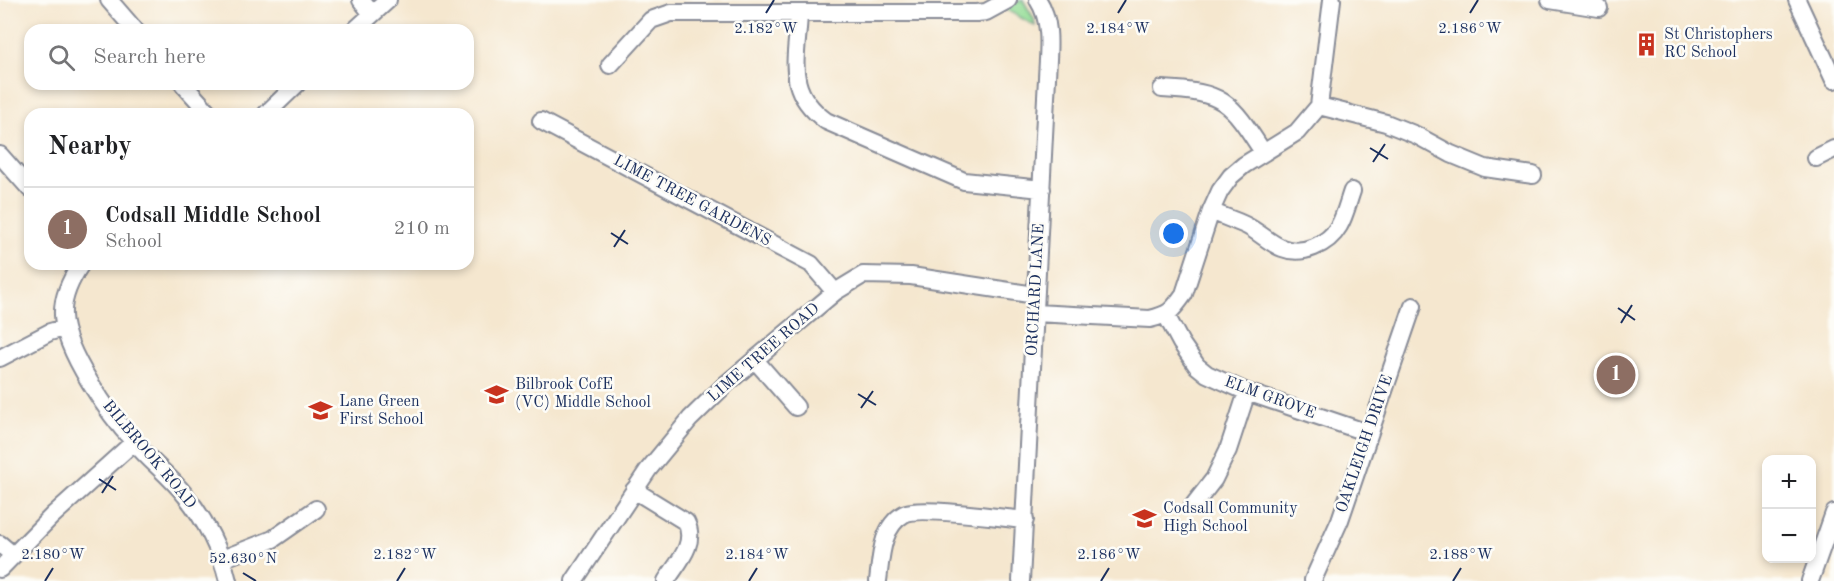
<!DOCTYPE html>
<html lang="en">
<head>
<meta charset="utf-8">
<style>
  :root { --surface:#fff; --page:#f6f6f6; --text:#202124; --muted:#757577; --line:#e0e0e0; --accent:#1a73e8 }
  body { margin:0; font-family:"Old Standard TT",serif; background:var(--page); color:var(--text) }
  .controls { position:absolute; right:18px; bottom:18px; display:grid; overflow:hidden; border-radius:12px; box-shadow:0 3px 9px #0003 }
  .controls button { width:54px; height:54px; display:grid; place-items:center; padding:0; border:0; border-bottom:2px solid var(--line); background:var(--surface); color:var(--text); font:30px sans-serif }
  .you { position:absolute; left:1174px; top:234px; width:21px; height:21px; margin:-15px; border:4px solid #fff; border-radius:50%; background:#1a73e8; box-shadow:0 0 0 9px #1a73e833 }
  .badge { display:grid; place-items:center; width:39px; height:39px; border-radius:50%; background:var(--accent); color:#fff; font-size:20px; font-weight:700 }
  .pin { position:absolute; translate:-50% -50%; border:3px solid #fff; box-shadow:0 2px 6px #0006 }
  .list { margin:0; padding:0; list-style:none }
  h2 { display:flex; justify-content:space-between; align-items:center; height:78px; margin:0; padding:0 24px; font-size:26px }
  h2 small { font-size:20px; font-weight:400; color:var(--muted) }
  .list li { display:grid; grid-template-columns:39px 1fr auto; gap:18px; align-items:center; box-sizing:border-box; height:84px; padding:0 24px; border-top:2px solid var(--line) }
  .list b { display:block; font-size:22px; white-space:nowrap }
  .list p { margin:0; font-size:20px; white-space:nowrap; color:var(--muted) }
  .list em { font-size:20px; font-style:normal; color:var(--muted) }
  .icon { flex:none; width:33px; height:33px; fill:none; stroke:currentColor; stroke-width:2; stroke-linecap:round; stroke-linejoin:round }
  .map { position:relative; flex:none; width:1834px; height:581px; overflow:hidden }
  .search { position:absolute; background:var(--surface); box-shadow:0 3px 9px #0003; left:24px; top:24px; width:450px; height:66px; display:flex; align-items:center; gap:15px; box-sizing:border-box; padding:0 21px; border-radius:18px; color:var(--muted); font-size:22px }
  .panel { position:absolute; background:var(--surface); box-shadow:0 3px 9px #0003; left:24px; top:108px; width:450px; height:162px; border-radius:18px }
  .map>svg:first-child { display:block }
</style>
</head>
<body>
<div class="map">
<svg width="1834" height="581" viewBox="0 0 1834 581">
  <rect width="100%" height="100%" fill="#fdfcf7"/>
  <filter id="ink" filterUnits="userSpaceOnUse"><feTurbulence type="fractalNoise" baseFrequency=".0167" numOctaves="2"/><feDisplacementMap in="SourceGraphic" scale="12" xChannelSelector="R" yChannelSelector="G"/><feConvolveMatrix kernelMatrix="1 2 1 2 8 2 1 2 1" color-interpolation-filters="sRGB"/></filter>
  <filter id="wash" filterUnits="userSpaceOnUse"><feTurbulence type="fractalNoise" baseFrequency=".008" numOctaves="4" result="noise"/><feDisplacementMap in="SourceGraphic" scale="24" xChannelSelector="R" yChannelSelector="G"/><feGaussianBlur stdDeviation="1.35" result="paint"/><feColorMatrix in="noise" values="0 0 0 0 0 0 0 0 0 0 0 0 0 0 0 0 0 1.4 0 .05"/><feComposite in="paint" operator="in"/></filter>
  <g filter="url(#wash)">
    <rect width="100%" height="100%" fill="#f5e7cf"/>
    <!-- green -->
    <path fill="#94dd97" stroke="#58867a" stroke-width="1.5" d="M1023 0 1034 19 1035 26 1006 9 1018 1Z"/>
  </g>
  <g filter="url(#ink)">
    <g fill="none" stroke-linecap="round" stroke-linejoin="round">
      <defs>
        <path id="minor" d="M109 0 135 30
          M361 0 372 14
          M1550 0 1599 8
          M1797 0 1834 80
          M799 14C797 60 784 90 826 121L964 181 1042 189
          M355 30 388 0
          M610 65 651 20 671 13H977L986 12 1008 0
          M183 84 210 114
          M1162 89C1225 92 1230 101 1263 152
          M1319 106 1386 123 1416 135 1451 154 1485 168 1533 175
          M266 114 297 84
          M541 121 811 264 835 292
          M0 155 30 189
          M1816 158 1834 149
          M1211 211C1222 216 1234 220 1245 225 1258 231 1269 243 1282 248 1302 256 1328 245 1339 226 1345 216 1348 202 1352 191
          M81 264C71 279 62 297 63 315 64 351 110 416 134 442 150 461 170 476 185 495 205 519 221 551 228 581
          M1035 313 1150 319C1170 314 1172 311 1184 294L1211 211 1220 191 1231 176 1244 165 1297 132 1319 106 1332 0
          M1166 315 1181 343 1197 366 1207 374 1247 392 1368 433
          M0 358 50 332 64 328
          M755 360 796 407
          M634 490 686 522C697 544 678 562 666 581
          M1193 506 1214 479 1228 450 1247 392
          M0 544 13 555
          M222 559 273 539 316 509
          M0 569 52 516 134 442
          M1313 580 1340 520 1413 306
          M574 581 648 470 690 419 726 384 835 292 863 275 911 276 1035 295
          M878 581C881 558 881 527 904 514 918 506 1004 518 1025 520
          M1021 581 1047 78C1048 52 1053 23 1038 0
          M1810 581 1834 513"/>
      </defs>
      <!-- minor casing -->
      <use href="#minor" stroke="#888b96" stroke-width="20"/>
      <!-- minor -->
      <use href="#minor" stroke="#fff" stroke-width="16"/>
    </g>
  </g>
  <!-- ticks -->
  <path fill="none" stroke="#1b2f5e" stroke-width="2" d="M766 13 774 0M1118 13 1126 0M1470 13 1478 0M1370 148 1388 159M1373 162 1385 144M611 233 628 244M614 247 625 230M1618 308 1635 320M1621 323 1632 305M858 394 876 405M861 408 873 391M99 479 116 490M102 493 113 476M243 573 256 581M45 581 53 568M397 581 405 568M749 581 757 568M1101 581 1109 568M1453 581 1461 568"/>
  <!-- icons -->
  <defs>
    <symbol id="building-bare" viewBox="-9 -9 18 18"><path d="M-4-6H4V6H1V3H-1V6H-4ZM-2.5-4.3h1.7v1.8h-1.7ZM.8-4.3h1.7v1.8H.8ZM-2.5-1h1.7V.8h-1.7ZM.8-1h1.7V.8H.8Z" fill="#c8321e" stroke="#fdfcf7" stroke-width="2.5" paint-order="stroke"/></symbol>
    <symbol id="school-bare" viewBox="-9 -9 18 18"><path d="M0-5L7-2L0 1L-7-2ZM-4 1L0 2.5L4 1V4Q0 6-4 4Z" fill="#c8321e" stroke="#fdfcf7" stroke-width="2.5" paint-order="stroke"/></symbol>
  </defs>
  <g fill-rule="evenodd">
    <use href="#building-bare" x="1630" y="28" width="33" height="33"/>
    <use href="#school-bare" x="480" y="378" width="33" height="33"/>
    <use href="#school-bare" x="304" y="394" width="33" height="33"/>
    <use href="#school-bare" x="1128" y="502" width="33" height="33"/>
  </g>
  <g text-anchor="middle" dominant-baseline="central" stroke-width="5" stroke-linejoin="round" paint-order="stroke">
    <!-- poi labels -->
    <g font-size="16" fill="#1b2f5e" stroke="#fdfcf7" text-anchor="start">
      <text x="1664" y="35">St Christophers<tspan x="1664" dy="18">RC School</tspan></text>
      <text x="515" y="385">Bilbrook CofE<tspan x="515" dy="18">(VC) Middle School</tspan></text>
      <text x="339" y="402">Lane Green<tspan x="339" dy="18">First School</tspan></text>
      <text x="1163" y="509">Codsall Community<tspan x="1163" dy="18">High School</tspan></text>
    </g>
    <!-- street labels -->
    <g font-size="16" fill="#1b2f5e" stroke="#fdfcf7">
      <text transform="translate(692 201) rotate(28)">LIME TREE GARDENS</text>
      <text transform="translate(1036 290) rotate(-87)">ORCHARD LANE</text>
      <text transform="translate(764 353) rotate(-41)">LIME TREE ROAD</text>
      <text transform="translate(1270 398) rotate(20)">ELM GROVE</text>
      <text transform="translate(1365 444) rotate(-71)">OAKLEIGH DRIVE</text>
      <text transform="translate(149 455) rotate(50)">BILBROOK ROAD</text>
    </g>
  </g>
  <g font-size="15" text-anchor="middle" fill="#1b2f5e" stroke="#fdfcf7" stroke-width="5" stroke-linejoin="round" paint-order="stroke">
    <text x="766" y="33">2.182°W</text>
    <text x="1118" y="33">2.184°W</text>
    <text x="1470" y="33">2.186°W</text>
    <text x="53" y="559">2.180°W</text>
    <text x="405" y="559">2.182°W</text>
    <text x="757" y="559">2.184°W</text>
    <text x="1109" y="559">2.186°W</text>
    <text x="1461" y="559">2.188°W</text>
    <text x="243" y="563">52.630°N</text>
  </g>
</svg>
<div class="controls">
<button>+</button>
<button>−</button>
</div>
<div class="you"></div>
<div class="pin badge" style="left:1616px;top:375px;background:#8d6e63">1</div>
<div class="search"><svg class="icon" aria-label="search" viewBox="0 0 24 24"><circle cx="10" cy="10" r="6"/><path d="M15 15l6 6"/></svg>Search here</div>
<section class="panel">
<h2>Nearby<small></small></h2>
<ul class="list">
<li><span class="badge" style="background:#8d6e63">1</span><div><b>Codsall Middle School</b><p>School</p></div><em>210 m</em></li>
</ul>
</section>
</div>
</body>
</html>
